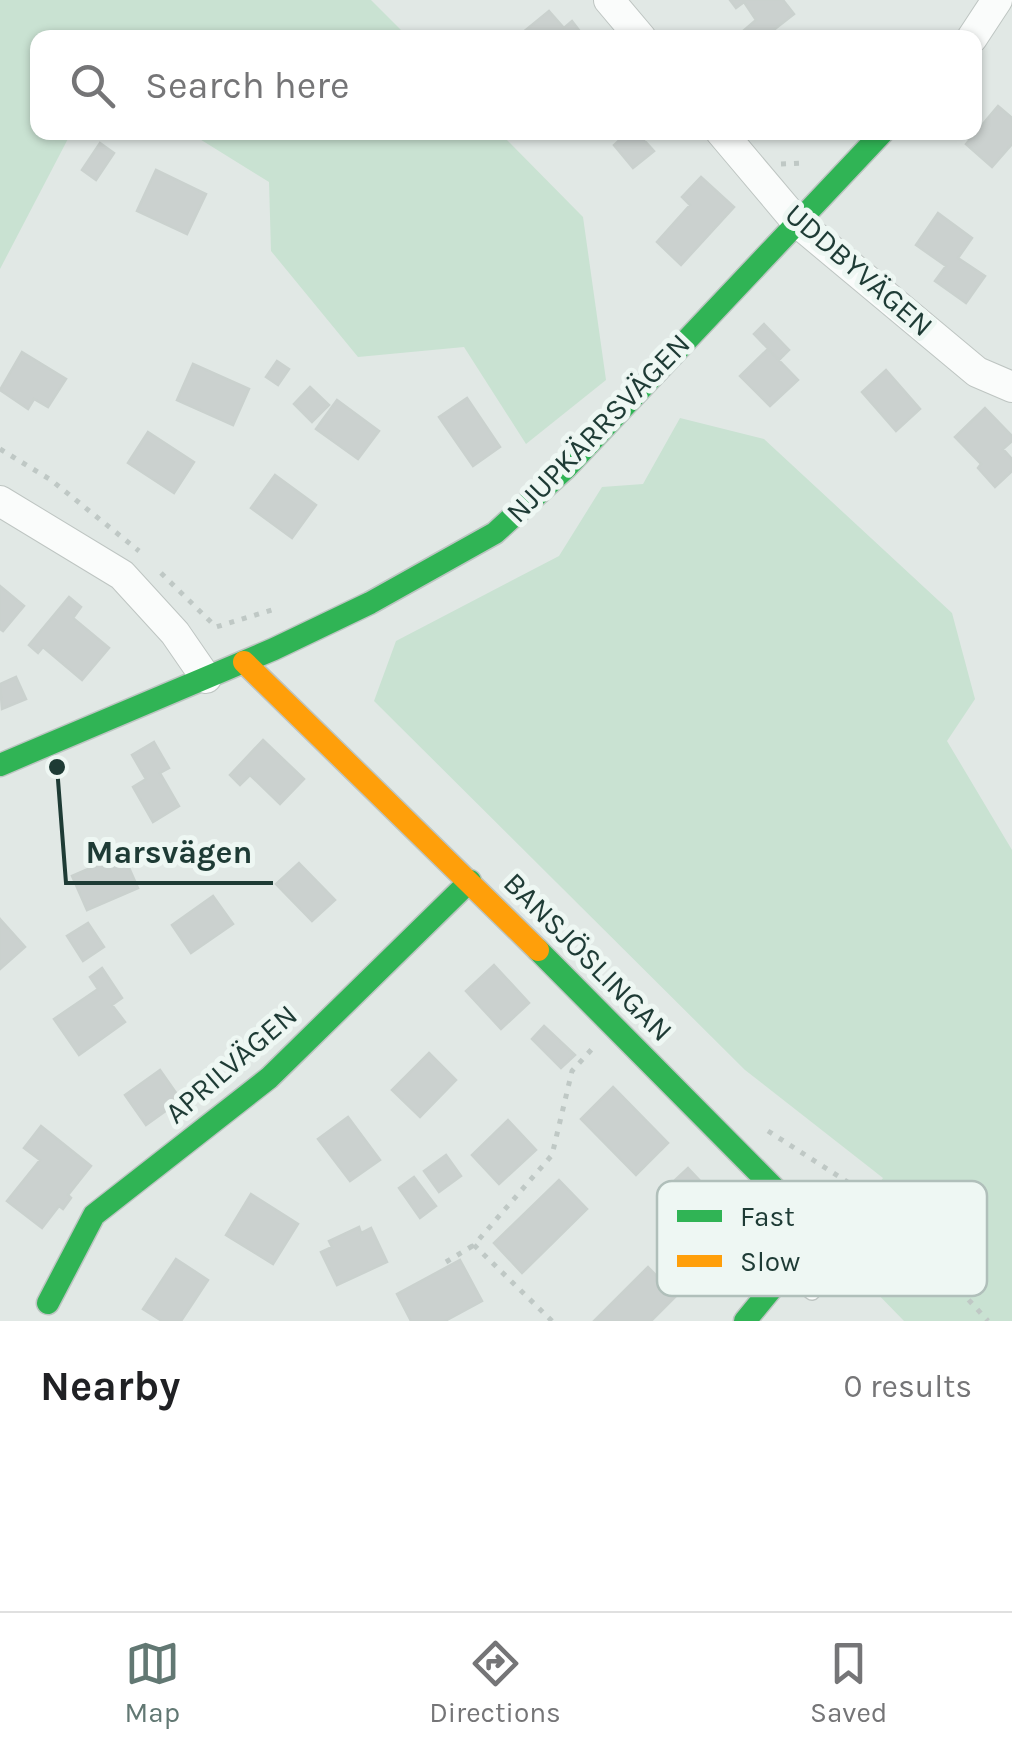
<!DOCTYPE html>
<html lang="en">
<head>
<meta charset="utf-8">
<style>
  :root { --surface:#fff; --page:#f6f6f6; --text:#202124; --muted:#757577; --line:#e0e0e0; --accent:#627873 }
  body { margin:0; font-family:Karla,sans-serif; background:var(--page); color:var(--text) }
  .list { margin:0; padding:0; list-style:none }
  h2 { display:flex; justify-content:space-between; align-items:center; height:130px; margin:0; padding:0 40px; font-size:42px }
  h2 small { font-size:32px; font-weight:400; color:var(--muted) }
  .icon { flex:none; width:55px; height:55px; fill:none; stroke:currentColor; stroke-width:2; stroke-linecap:round; stroke-linejoin:round }
  .map { position:relative; flex:none; width:1012px; height:1321px; overflow:hidden }
  .search { position:absolute; background:var(--surface); box-shadow:0 2px 8px #0004; left:30px; right:30px; top:30px; height:110px; display:flex; align-items:center; gap:25px; box-sizing:border-box; padding:0 35px; border-radius:20px; color:var(--muted); font-size:38px }
  .sheet { height:290px; background:var(--surface) }
  nav { display:flex; justify-content:space-around; align-items:center; box-sizing:border-box; height:140px; border-top:2px solid var(--line); background:var(--surface); font-size:28px; color:var(--muted) }
  nav a { display:grid; justify-items:center; gap:5px }
  nav .on { color:var(--accent) }
  .map>svg:first-child { display:block }
</style>
</head>
<body>
<div class="map">
<svg width="1012" height="1321" viewBox="0 0 1012 1321">
  <rect width="100%" height="100%" fill="#e1e8e5"/>
  <!-- green -->
  <path fill="#c9e2d2" d="M0 0H371L408 37 38 38V132L71 133 0 269Z
    M190 133H500L583 217 606 380 526 444 464 347 358 357 271 251 269 182Z
    M680 418 764 439 952 613 975 699 947 741 1012 850V1321H904L833 1248 883 1178 745 1070 374 701 396 641 559 556 602 487 643 484Z"/>
  <!-- building -->
  <path fill="#cbd1cf" stroke="#cad1ce" stroke-width="2.5" d="M730 0H783L794 14 771 32 775 38H735L756 20 744 2 736 8Z
    M549 11 564 28 572 21 585 38H516Z
    M998 106 1012 118V144L992 167 966 144Z
    M623 132H653L644 140 654 151 633 168 614 145 625 135Z
    M100 143 114 153 96 180 82 170Z
    M156 170 206 194 187 234 137 211Z
    M701 177 734 207 681 265 657 242 690 205 682 197Z
    M938 213 972 238 958 258 985 276 966 303 935 281 946 266 916 245Z
    M764 324 789 350 779 360 754 334Z
    M768 349 798 380 770 406 740 376Z
    M22 352 66 379 48 407 34 399 28 409 0 390Z
    M277 361 289 369 278 385 266 377Z
    M193 364 249 389 233 425 177 400Z
    M886 370 920 409 896 431 862 392Z
    M310 387 329 405 312 422 294 404Z
    M467 398 500 447 473 466 439 417Z
    M337 400 379 431 358 459 316 429Z
    M985 408 1012 436V441L1003 449 1012 459V471L995 487 978 468 981 464 955 437Z
    M148 432 194 462 174 493 128 463Z
    M275 475 316 505 292 538 251 508Z
    M0 586 24 606 3 631 0 629Z
    M69 597 81 607 73 618 109 648 82 680 43 647 38 653 29 645Z
    M16 677 26 699 2 709 0 684Z
    M263 740 304 779 280 804 250 775 240 785 230 775Z
    M154 742 169 768 160 773 179 806 153 822 133 787 146 779 132 755Z
    M123 854 138 888 87 910 72 876Z
    M299 863 335 900 312 921 276 884Z
    M213 896 233 924 191 953 172 925Z
    M0 919 25 947 0 969Z
    M88 923 104 947 83 961 67 936Z
    M494 965 529 1003 501 1029 466 991Z
    M102 968 122 998 112 1005 125 1022 79 1055 54 1019 98 989 90 977Z
    M544 1026 575 1055 561 1068 532 1039Z
    M429 1053 456 1080 420 1117 392 1090Z
    M160 1070 181 1100 146 1125 125 1095Z
    M613 1087 668 1143 636 1175 581 1119Z
    M348 1117 380 1160 350 1181 318 1139Z
    M508 1120 536 1150 499 1184 472 1155Z
    M41 1126 91 1166 68 1195 71 1198 63 1209 59 1206 42 1228 7 1201 40 1160 24 1148Z
    M446 1155 461 1176 439 1192 424 1171Z
    M688 1168 751 1235 722 1262 659 1195Z
    M414 1177 436 1206 420 1218 399 1188Z
    M559 1180 587 1209 522 1273 494 1243Z
    M251 1194 298 1224 273 1264 226 1235Z
    M359 1227 361 1233 371 1228 387 1262 337 1285 321 1252 332 1247 329 1241Z
    M176 1259 208 1280 181 1321H162L143 1309Z
    M460 1260 482 1301 445 1321H411L397 1294Z
    M648 1267 676 1296 651 1321H594Z"/>
  <g fill="none" stroke-linecap="round" stroke-linejoin="round">
    <defs>
      <path id="lane" d="M788 1273 812 1292"/>
      <path id="street" d="M609 0 641 38
        M972 38 997 0
        M721 132 796 221 977 372 1012 387
        M0 501 122 575 175 633 206 678"/>
      <path id="fast" d="M0 765 274 649 370 603 495 533 566 468 883 132
        M538 950 777 1191 793 1222 796 1259 745 1321
        M48 1303 94 1215 269 1078 470 881"/>
      <path id="slow" d="M244 662 538 950"/>
    </defs>
    <!-- lane casing -->
    <use href="#lane" stroke="#bec5c2" stroke-width="18"/>
    <!-- street casing -->
    <use href="#street" stroke="#bec5c2" stroke-width="32"/>
    <!-- fast casing -->
    <use href="#fast" stroke="#bdc5c2" stroke-width="25"/>
    <!-- slow casing -->
    <use href="#slow" stroke="#bdc5c2" stroke-width="25"/>
    <!-- path -->
    <path stroke="#bfc8c5" stroke-width="5" stroke-dasharray="5 8" stroke-linecap="butt" d="M781 164 805 163
      M0 449 51 480 139 551
      M161 573 216 627 275 609
      M768 1131 849 1183
      M826 1216 849 1183 890 1214 988 1321
      M446 1262 474 1245
      M552 1321 474 1245 552 1155 572 1071 592 1049"/>
    <!-- lane -->
    <use href="#lane" stroke="#fafcfb" stroke-width="15"/>
    <!-- street -->
    <use href="#street" stroke="#fafcfb" stroke-width="30"/>
    <!-- fast -->
    <use href="#fast" stroke="#30b455" stroke-width="22"/>
    <!-- slow -->
    <use href="#slow" stroke="#ff9f0a" stroke-width="22"/>
  </g>
  <g text-anchor="middle" dominant-baseline="central" stroke-width="10" stroke-linejoin="round" paint-order="stroke">
    <!-- street labels -->
    <g font-size="30" fill="#1e3b35" stroke="#eef7f3">
      <text transform="translate(859 270) rotate(41)">UDDBYVÄGEN</text>
      <text transform="translate(598 428) rotate(-46)">NJUPKÄRRSVÄGEN</text>
      <text transform="translate(588 957) rotate(45)">BANSJÖSLINGAN</text>
      <text transform="translate(231 1064) rotate(-41)">APRILVÄGEN</text>
    </g>
  </g>
  <!-- legend -->
  <rect x="657" y="1181" width="330" height="115" rx="15" fill="#eef7f3" stroke="#b0bfba" stroke-width="2.5"/>
  <rect x="677" y="1210" width="45" height="12" fill="#30b455"/>
  <rect x="677" y="1255" width="45" height="12" fill="#ff9f0a"/>
  <g font-size="28" fill="#1e3b35">
    <text x="740" y="1226">Fast</text>
    <text x="740" y="1271">Slow</text>
  </g>
  <!-- callouts -->
  <path fill="none" stroke="#1e3b35" stroke-width="4" d="M57 767L66 883H273"/>
  <circle fill="#1e3b35" stroke="#eef7f3" stroke-width="4" cx="57" cy="767" r="10"/>
  <g font-size="32" text-anchor="middle" font-weight="bold" fill="#1e3b35" stroke="#eef7f3" stroke-width="10" stroke-linejoin="round" paint-order="stroke">
    <text x="169" y="863">Marsvägen</text>
  </g>
</svg>
<div class="search"><svg class="icon" aria-label="search" viewBox="0 0 24 24"><circle cx="10" cy="10" r="6"/><path d="M15 15l6 6"/></svg>Search here</div>
</div>
<section class="sheet">
<h2>Nearby<small>0 results</small></h2>
<ul class="list">
</ul>
</section>
<nav>
<a class="on"><svg class="icon" aria-label="map" viewBox="0 0 24 24"><path d="M3 6l6-2 6 2 6-2v14l-6 2-6-2-6 2zM9 4v14M15 6v14"/></svg>Map</a>
<a><svg class="icon" aria-label="directions" viewBox="0 0 24 24"><path d="M12 3l9 9-9 9-9-9zM9 14v-3h6M13 9l2 2-2 2"/></svg>Directions</a>
<a><svg class="icon" aria-label="saved" viewBox="0 0 24 24"><path d="M7 4h10v16l-5-4-5 4z"/></svg>Saved</a>
</nav>
</body>
</html>
